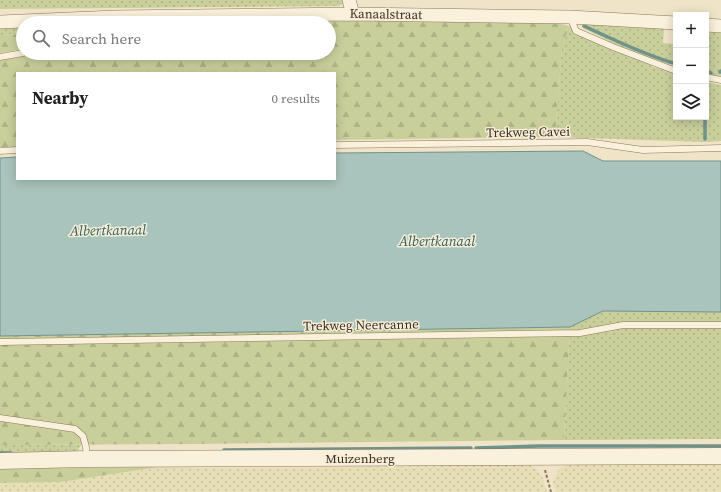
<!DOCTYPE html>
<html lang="en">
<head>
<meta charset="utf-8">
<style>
  :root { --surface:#fff; --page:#f2f2f2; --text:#222; --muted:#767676; --line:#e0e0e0 }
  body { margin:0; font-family:"Source Serif 4",serif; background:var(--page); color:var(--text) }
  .controls { position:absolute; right:12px; top:12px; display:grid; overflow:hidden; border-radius:0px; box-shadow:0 2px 10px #0003 }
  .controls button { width:36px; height:36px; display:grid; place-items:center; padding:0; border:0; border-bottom:1px solid var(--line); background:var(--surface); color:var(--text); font:20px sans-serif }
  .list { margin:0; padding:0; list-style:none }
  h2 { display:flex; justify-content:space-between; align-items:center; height:52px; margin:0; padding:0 16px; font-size:17px }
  h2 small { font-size:13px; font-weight:400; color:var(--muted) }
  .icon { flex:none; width:22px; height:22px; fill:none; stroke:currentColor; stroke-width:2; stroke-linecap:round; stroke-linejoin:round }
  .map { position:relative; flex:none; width:721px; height:492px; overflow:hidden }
  .search { position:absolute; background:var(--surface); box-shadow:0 2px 10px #0003; left:16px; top:16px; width:320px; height:44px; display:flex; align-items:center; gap:10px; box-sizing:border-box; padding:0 14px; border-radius:22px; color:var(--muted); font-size:15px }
  .panel { position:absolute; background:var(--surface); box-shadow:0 2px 10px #0003; left:16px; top:72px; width:320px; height:108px; border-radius:0px }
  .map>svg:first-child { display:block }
</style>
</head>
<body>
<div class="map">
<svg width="721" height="492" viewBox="0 0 721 492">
  <defs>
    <pattern id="farmland-dots" width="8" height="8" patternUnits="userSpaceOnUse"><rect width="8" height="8" fill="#e6deb5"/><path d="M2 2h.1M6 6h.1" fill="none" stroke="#c6bf9b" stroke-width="1.8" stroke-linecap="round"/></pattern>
    <pattern id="grass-dots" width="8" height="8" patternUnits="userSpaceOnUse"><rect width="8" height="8" fill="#c9cf9b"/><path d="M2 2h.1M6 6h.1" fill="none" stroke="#aeb285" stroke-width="1.8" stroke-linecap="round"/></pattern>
    <pattern id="forest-firs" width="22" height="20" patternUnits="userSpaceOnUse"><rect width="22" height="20" fill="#c9cf9b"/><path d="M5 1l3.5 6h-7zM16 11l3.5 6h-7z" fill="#aeb285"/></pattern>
  </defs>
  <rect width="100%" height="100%" fill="#f0e4c8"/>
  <!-- farmland -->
  <path fill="url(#farmland-dots)" d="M521 463 528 464 535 468 542 477 547 492H0V483L61 482 158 467 292 468Z
    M567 464H721V492H556L553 483 558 470Z"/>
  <!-- grass -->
  <path fill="url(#grass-dots)" d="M0 0H346V2L339 6 0 9Z
    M585 23 664 28 663 43 676 44V66L651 59 617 45 583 28 582 24Z
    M23 25V34L0 35V26Z
    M569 26 654 67 676 74V117H706V82L721 85V141L705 142 555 137 562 47Z
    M706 32 721 33V76H711L706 74Z
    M603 311 721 312V439L564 440 570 327Z
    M0 445H81L74 457H0Z"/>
  <!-- forest -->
  <path fill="url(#forest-firs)" d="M198 18 553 22 569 26 562 47 555 137 335 140V73H17V147H0V60L42 53H329V23H121Z
    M23 34V49L0 53V35Z
    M570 327 564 440 190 444 0 445V336Z
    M158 467 61 482 0 483V468Z"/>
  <!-- water -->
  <path fill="#a9c4bc" stroke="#6f938a" d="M583 151 603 161H721V312L603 311 570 327 0 336V158L17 157V179H335V153Z"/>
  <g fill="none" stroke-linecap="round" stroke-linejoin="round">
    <!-- stream -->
    <path stroke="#6f938a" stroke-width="3.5" d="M584 26C614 40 644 54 676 64
      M706 72 711 73
      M720 72 721 71
      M705 139V117
      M476 448 539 446H721
      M224 450 471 448
      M0 453H11"/>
    <defs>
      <path id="service" d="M570 17 576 31 613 47 676 71
        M0 57 23 53
        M706 77 721 80
        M335 145 587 142 643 150 721 148
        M0 151 17 150
        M0 342 580 333 623 325H721
        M0 418 75 429 83 436 86 447 87 459"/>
      <path id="minor" d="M349 0 353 14
        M0 22 115 17 353 14 570 17 676 23
        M706 25 721 26"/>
      <path id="tertiary" d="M0 461 87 459 721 456"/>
    </defs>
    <!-- service casing -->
    <use href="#service" stroke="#8d765c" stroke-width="7"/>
    <!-- minor casing -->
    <use href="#minor" stroke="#8d765c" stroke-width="14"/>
    <!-- tertiary casing -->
    <use href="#tertiary" stroke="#8d765c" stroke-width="17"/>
    <!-- path -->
    <path stroke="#8d765c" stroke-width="2" stroke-dasharray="3 2" stroke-linecap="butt" d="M545 470 551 492"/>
    <!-- service -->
    <use href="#service" stroke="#faf1dc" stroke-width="6"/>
    <!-- minor -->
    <use href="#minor" stroke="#faf1dc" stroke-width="13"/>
    <!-- tertiary -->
    <use href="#tertiary" stroke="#faf1dc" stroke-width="16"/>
  </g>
  <g text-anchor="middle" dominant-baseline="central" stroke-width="3" stroke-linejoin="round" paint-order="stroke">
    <!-- street labels -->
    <g font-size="13" fill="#3d2e20" stroke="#f7eed8">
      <text transform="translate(386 14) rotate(1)">Kanaalstraat</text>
      <text transform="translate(528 132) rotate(-1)">Trekweg Cavei</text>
      <text transform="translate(361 325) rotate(-1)">Trekweg Neercanne</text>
      <text x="360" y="458">Muizenberg</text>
    </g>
    <!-- water labels -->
    <g font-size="14" font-style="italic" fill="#2f5d5a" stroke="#f7eed8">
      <text transform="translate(108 230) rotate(-1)">Albertkanaal</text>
      <text x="437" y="241">Albertkanaal</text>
    </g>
  </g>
</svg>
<div class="controls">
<button>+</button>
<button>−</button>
<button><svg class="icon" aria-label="layers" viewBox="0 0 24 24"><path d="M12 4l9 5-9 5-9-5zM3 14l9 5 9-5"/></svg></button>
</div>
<div class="search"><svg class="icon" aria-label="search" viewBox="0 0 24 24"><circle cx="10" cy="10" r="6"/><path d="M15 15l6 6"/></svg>Search here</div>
<section class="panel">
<h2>Nearby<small>0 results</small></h2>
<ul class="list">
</ul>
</section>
</div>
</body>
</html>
